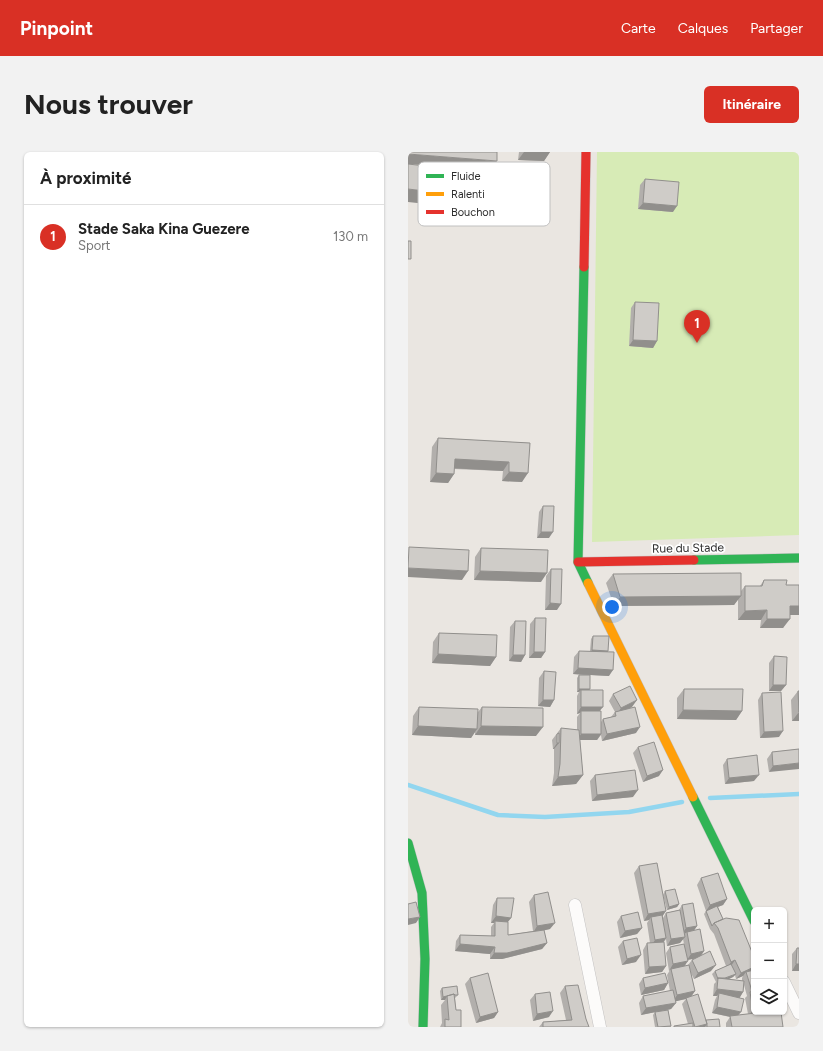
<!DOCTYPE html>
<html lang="fr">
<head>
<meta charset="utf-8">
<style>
  :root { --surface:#fff; --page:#f2f2f2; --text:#222; --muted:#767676; --line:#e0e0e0; --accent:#d93025 }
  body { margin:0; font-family:Figtree,sans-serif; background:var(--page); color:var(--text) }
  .controls { position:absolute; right:12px; bottom:12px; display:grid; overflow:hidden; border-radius:6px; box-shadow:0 1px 3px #0004 }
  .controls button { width:36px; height:36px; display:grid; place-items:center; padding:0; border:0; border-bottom:1px solid var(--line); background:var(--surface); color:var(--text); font:20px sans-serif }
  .you { position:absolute; left:204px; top:455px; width:14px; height:14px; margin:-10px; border:3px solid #fff; border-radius:50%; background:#1a73e8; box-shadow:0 0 0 6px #1a73e833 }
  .badge { display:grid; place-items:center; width:26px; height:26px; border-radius:50%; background:var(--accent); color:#fff; font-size:13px; font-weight:700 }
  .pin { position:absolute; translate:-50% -33px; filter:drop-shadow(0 1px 2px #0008) }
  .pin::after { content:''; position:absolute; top:21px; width:14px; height:12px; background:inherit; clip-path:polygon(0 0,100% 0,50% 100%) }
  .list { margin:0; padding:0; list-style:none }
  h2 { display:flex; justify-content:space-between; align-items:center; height:52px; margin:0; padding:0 16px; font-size:17px }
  h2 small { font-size:13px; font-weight:400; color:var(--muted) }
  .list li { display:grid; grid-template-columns:26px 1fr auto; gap:12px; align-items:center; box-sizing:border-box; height:64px; padding:0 16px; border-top:1px solid var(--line) }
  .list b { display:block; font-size:15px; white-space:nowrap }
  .list p { margin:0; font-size:13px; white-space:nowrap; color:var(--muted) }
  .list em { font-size:13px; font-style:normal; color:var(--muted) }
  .icon { flex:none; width:22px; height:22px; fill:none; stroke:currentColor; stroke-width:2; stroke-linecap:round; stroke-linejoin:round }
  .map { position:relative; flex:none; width:391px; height:875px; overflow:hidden; border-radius:6px }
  header { display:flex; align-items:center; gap:24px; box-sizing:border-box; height:56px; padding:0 20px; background:var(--accent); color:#fff }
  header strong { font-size:19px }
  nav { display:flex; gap:22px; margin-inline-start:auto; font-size:14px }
  .intro { display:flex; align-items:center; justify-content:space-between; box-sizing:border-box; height:96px; padding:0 24px }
  h1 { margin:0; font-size:28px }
  .button { padding:10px 18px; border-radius:6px; background:var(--accent); color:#fff; font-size:14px; font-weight:700 }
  main { display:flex; gap:24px; padding:0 24px }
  aside { flex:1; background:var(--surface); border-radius:6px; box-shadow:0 1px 3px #0004 }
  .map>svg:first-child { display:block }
</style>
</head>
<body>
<header>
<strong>Pinpoint</strong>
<nav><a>Carte</a><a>Calques</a><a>Partager</a></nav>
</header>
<div class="intro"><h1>Nous trouver</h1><a class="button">Itinéraire</a></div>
<main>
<aside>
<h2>À proximité<small></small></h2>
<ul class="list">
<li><span class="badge">1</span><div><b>Stade Saka Kina Guezere</b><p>Sport</p></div><em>130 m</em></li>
</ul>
</aside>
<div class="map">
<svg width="391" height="875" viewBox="0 0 391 875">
  <rect width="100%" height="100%" fill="#eae6e1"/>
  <!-- pitch -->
  <path fill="#d7ebb6" d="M189 0H391V383L184 390Z"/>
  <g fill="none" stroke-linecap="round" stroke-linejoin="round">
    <!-- stream -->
    <path stroke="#92d6ef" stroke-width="4.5" d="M0 633 90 663 137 665 221 660 274 650
      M302 646 391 642"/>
    <defs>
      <path id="street" d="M167 753 192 875
        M376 830 391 861"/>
      <path id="fast" d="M176 115 170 410 180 431
        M286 408 391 406
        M285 645 346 769
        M0 691 14 741 17 807 15 875"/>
      <path id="slow" d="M180 431 285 645"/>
      <path id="jam" d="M176 115 178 0
        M170 410 286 408"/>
    </defs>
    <!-- street casing -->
    <use href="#street" stroke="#c3c2c2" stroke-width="13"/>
    <!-- fast casing -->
    <use href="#fast" stroke="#c3c2c2" stroke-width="10"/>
    <!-- slow casing -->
    <use href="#slow" stroke="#c3c2c2" stroke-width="10"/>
    <!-- jam casing -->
    <use href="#jam" stroke="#c3c2c2" stroke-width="10"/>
    <!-- street -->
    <use href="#street" stroke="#fcfbfa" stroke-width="12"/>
    <!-- fast -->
    <use href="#fast" stroke="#30b455" stroke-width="9"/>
    <!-- slow -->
    <use href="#slow" stroke="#ff9f0a" stroke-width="9"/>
    <!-- jam -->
    <use href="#jam" stroke="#e5322d" stroke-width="9"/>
  </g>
  <!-- wall -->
  <path fill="#b2afac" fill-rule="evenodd" d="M111 0H142L136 9 110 8Z
    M237 27 265 60 230 57 232 33Z
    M227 150 249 189 245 196 221 194 223 156Z
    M30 286 122 291 114 330 94 329 95 319 46 317V322L40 331 22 330 24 295Z
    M135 354 141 386H129L131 360Z
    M73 396 133 430 66 428 67 405Z
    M143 417 149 458H137L138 424Z
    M205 422 333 439 337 434H352L356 428 378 433 382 463 375 476H352L353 468H330V447L326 453 206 454 198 431Z
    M127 466 137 500 133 506H121L122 472Z
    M107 469 117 503 113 510 101 509 102 475Z
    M31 481 88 505 82 514 24 511 25 490Z
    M185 484 200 499V500L201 524 182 523 181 538 192 559 193 570 195 567 203 565 207 560 201 549 205 542 224 555 220 557 228 581 194 589 193 583 189 588H172L175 623 168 632 144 634 146 621V597H145L144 588 153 576 169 578V565L172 561 169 562V544L171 540H169V526L171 523H175L165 522 166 505 171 499H182L183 487Z
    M366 504 378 533 373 539H361V511Z
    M136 519 146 548 142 555 130 554 131 526Z
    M276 537 334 559 328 568 269 567V546Z
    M390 539H391V569H384L383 548Z
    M354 541 371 585 352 586 350 548Z
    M11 555 70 560 74 555 128 584 67 583V580L63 586 4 583 5 564Z
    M230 595 251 624 235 630 225 601Z
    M391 597 361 620 359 607 364 600Z
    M319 607 346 629 317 632 315 613Z
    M187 623 225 645 184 649 182 629Z
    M231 714 255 764V766L258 761 271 758 274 753 289 774 286 778 296 799 293 804 303 819 286 827 283 821 287 839 283 845 298 868 312 875H266V874L280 872 274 852 278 847 267 849 268 851 263 857 260 858 263 874V875H247L245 863 247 860 233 863 231 851 235 844 262 839 259 823 262 818 261 819 258 801 262 795 276 792 275 787 272 791 259 794 258 787 256 790 258 814 254 820 237 822 235 798 239 791H242L239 771 241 768 236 769 226 721ZM287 806 284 808 280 813 277 814 279 808Z
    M293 726 319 747 315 753 310 755 315 767 346 805V860L375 875H318V871L322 865 304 861 307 848 309 844H305L306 832 308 830 304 822 307 819 318 814 306 782 302 777 296 762 298 759 289 733ZM327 823 328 827 335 824 334 826V829L321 827 325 825ZM336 833 339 844 337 846 340 862 330 863 331 846 335 840Z
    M257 739 271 752 269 755 259 758 255 743Z
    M126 743 142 777 136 778 139 791 134 797 94 807H82V802L47 799 48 789 52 783 83 784V775L86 771H83L85 753 89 746 103 766 100 770V783L125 779 121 750Z
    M213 764 234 776 229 782 212 786 209 770Z
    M215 789 228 810 214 813 210 795Z
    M389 796H391V819H384V802Z
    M62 826 90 860 86 866 68 871 57 832Z
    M235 826 260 831 256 838 233 843 231 832Z
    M157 834 178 867 181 875H131L135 870 158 868 152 841Z
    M34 836 50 843 47 846 48 858 53 875H32L34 871 33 853 37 848H33L32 839Z
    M127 842 141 865 125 869 122 848Z"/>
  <!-- shaded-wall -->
  <path fill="#918f8c" d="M116 0H142L136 9 110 8Z
    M0 2 89 9 82 18 0 12Z
    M0 37 93 48 85 59 0 50Z
    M235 51 269 54 265 60 230 57Z
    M225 188 249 189 245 196 221 194Z
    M47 307 101 310 95 319 40 316Z
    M101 320 120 321 114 330 94 329Z
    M28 321 46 322 40 331 22 330Z
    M133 380H145L141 386H129Z
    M0 416 60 419 54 428 0 425Z
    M72 419 139 421 133 430 66 428Z
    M333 444 326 453 206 454 212 445Z
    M142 451 153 452 149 458H137Z
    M382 454H391V463H375Z
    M359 458 353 468H330L337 459Z
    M359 467H382L375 476H352Z
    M184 498 200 499 198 502 182 501Z
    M126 500H137L133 506H121Z
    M30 502 88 505 82 514 24 511Z
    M105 503H117L113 510 101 509Z
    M170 516 205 518 201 524 165 522Z
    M365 533H378L373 539H361Z
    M171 537H182L180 540 173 538 171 540H169Z
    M135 548H146L142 555 130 554Z
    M229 548 224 555 208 563 213 556Z
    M173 555H195L190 561 173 559 172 561 169 562Z
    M275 558 334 559 328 568 269 567Z
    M391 560V569H384Z
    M10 574 69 577 63 586 4 583Z
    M73 574 135 575 128 584 67 583Z
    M232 575 228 581 194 589 199 582Z
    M375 579 371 585 352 586 356 580Z
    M173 582H193L189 588H169Z
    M149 591H151L146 597H145Z
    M391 611V617L361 620 365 614Z
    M255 618 251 624 235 630 239 624Z
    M175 623 168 632 144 634 150 625Z
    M351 623 346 629 317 632 321 626Z
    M230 638 225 645 184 649 189 643Z
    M319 747 315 753 298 759 302 753Z
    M271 752 269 755 259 758 261 755Z
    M258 759 254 765H243L241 768 236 769 240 762Z
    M88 764 103 766 98 772 87 769 86 771H83Z
    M12 765 8 771 0 773V767Z
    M147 771 142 777 125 781 129 774Z
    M289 774 285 780H279L278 781 274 782 278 776Z
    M234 776 229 782 212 786 217 779Z
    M277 785 272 791 259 794 263 787Z
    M258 786 254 792 243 794 247 788Z
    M139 791 134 797 94 807H82L86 801Z
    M52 792 87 795 82 802 47 799Z
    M296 799 291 806 279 808 283 802Z
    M233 803 228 810 214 813 219 807Z
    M327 808 323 814 319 816 323 810Z
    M280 809 275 816 263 817 261 819 265 812Z
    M388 812H391V819H384Z
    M308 813 303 819 286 827 290 821Z
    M258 814 254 820 237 822 241 815Z
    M346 815V818L338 820 335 824 328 827 333 821Z
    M328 822 325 825 310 832 311 829Z
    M260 831 256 838 233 843 237 836Z
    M309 837 335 840 331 847 311 841 309 844H305Z
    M287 839 282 846 265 850 269 843Z
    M39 844 37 848H33L35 845Z
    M268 851 263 857 233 863 238 856Z
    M309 855 333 860 328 866 304 861Z
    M345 858H346V860H358L341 864Z
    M145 859 141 865 125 869 129 862Z
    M90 860 86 866 68 871 72 865Z
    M299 872 297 875H288Z"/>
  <!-- building -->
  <path fill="#cfccc8" stroke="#918f8c" d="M0 0H89V9L0 2Z
    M0 12 96 23 93 48 0 37Z
    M237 27 271 30 269 54 235 51Z
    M0 89H3V107H0Z
    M227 150 251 151 249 189 225 188Z
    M30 286 122 291 120 321 101 320V310L47 307 46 322 28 321Z
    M135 354H146L145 380H133Z
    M1 395 61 398 60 419 0 416Z
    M73 396 140 398 139 421 72 419Z
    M143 417H154L153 452 142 451Z
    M333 421V444L212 445 205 422Z
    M356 428H379L378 433H391V454H382V467H359V458L337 459V434H354Z
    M127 466H138L137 500H126Z
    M107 469H118L117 503H105Z
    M31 481 89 483 88 505 30 502Z
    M185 484H201L200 499 184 498Z
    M171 499 206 500 205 518 170 516Z
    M366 504 379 505 378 533H365Z
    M136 519 148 520 146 548H135Z
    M171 523H182V537H171Z
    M222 534 229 548 213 556 205 542Z
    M276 537H335L334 559 275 558Z
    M173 538H195V555H173Z
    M390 539H391V560Z
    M373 540 375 579 356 580 354 541Z
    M11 555 70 557 69 577 10 574Z
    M74 555 135 556V575L73 574Z
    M227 555 232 575 199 582 195 567 208 564 207 560Z
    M173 559H193V582H173Z
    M153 576 171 578 175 623 150 625 152 612Z
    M151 581V591H149V582Z
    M246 590 255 618 239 624 230 595Z
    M391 597V611L365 614 364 600Z
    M349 603 351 623 321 626 319 607Z
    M227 618 230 638 189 643 187 623Z
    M249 711 258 759 240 762 231 714Z
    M310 721 319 747 302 753 293 726Z
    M267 737 271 752 261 755 257 739Z
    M140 740 147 771 129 774 126 743Z
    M89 746H106L103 766 88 764Z
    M8 750 12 765 0 767V752Z
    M285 751 289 774 278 776 274 753Z
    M309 754 315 767 306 771 304 774 298 759Z
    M272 758 277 785 263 787 258 761Z
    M230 760 234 776 217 779 213 764Z
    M254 763 258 786 247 788 243 765Z
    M318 766 331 768 346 805V815L333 821 327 808 323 810 310 776 306 771Z
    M87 769 100 770V783L136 778 139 791 99 801H86L87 795 52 792V783L87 784Z
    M292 777 296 799 283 802 279 780Z
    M229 786 233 803 219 807 215 789Z
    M256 790 258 814 241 815 239 791Z
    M276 792 280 809 265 812 262 795Z
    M389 796H391V812H388Z
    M302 799 308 813 290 821 284 808Z
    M323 812 328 822 317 826H310V827L307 819Z
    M281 813 287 839 269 843 263 817Z
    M346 818V838L344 839 338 820Z
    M80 821 90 860 72 865 62 826Z
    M257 821 260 831 237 836 235 826Z
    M310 826 336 829 335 840 309 837Z
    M170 833 178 867 181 875H135V870L164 868 157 834Z
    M49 834 50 843H47L46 842 35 845 34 836Z
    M265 838 268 851 238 856 235 844Z
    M346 839V858H345L342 840Z
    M142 840 145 859 129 862 127 842Z
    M311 841 336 847 333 860 309 855Z
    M46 842 48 858H53V875H37V867L41 868 39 844Z
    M290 842 299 872 287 875 278 846Z
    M260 858 263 874 250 875 247 860Z
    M356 860H373L375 875H324L322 864Z
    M311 867 312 875H299V872L298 868Z
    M285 871V875H266V874Z"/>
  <g text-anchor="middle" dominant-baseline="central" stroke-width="3.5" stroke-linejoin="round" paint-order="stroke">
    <!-- street labels -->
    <g font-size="12" fill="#2c2c2c" stroke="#fff">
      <text transform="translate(280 396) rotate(-1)">Rue du Stade</text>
    </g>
  </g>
  <!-- legend -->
  <rect x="10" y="10" width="132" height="64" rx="6" fill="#fff" stroke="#c0c0c0" stroke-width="1"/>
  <rect x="18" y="22" width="18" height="4" fill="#30b455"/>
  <rect x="18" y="40" width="18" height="4" fill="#ff9f0a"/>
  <rect x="18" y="58" width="18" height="4" fill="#e5322d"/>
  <g font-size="11" fill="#2c2c2c">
    <text x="43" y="28">Fluide</text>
    <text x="43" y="46">Ralenti</text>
    <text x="43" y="64">Bouchon</text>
  </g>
</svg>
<div class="controls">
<button>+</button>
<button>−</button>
<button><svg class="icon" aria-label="layers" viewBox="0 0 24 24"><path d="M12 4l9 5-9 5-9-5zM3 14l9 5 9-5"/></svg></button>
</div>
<div class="you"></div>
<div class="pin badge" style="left:289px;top:191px">1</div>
</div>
</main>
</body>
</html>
